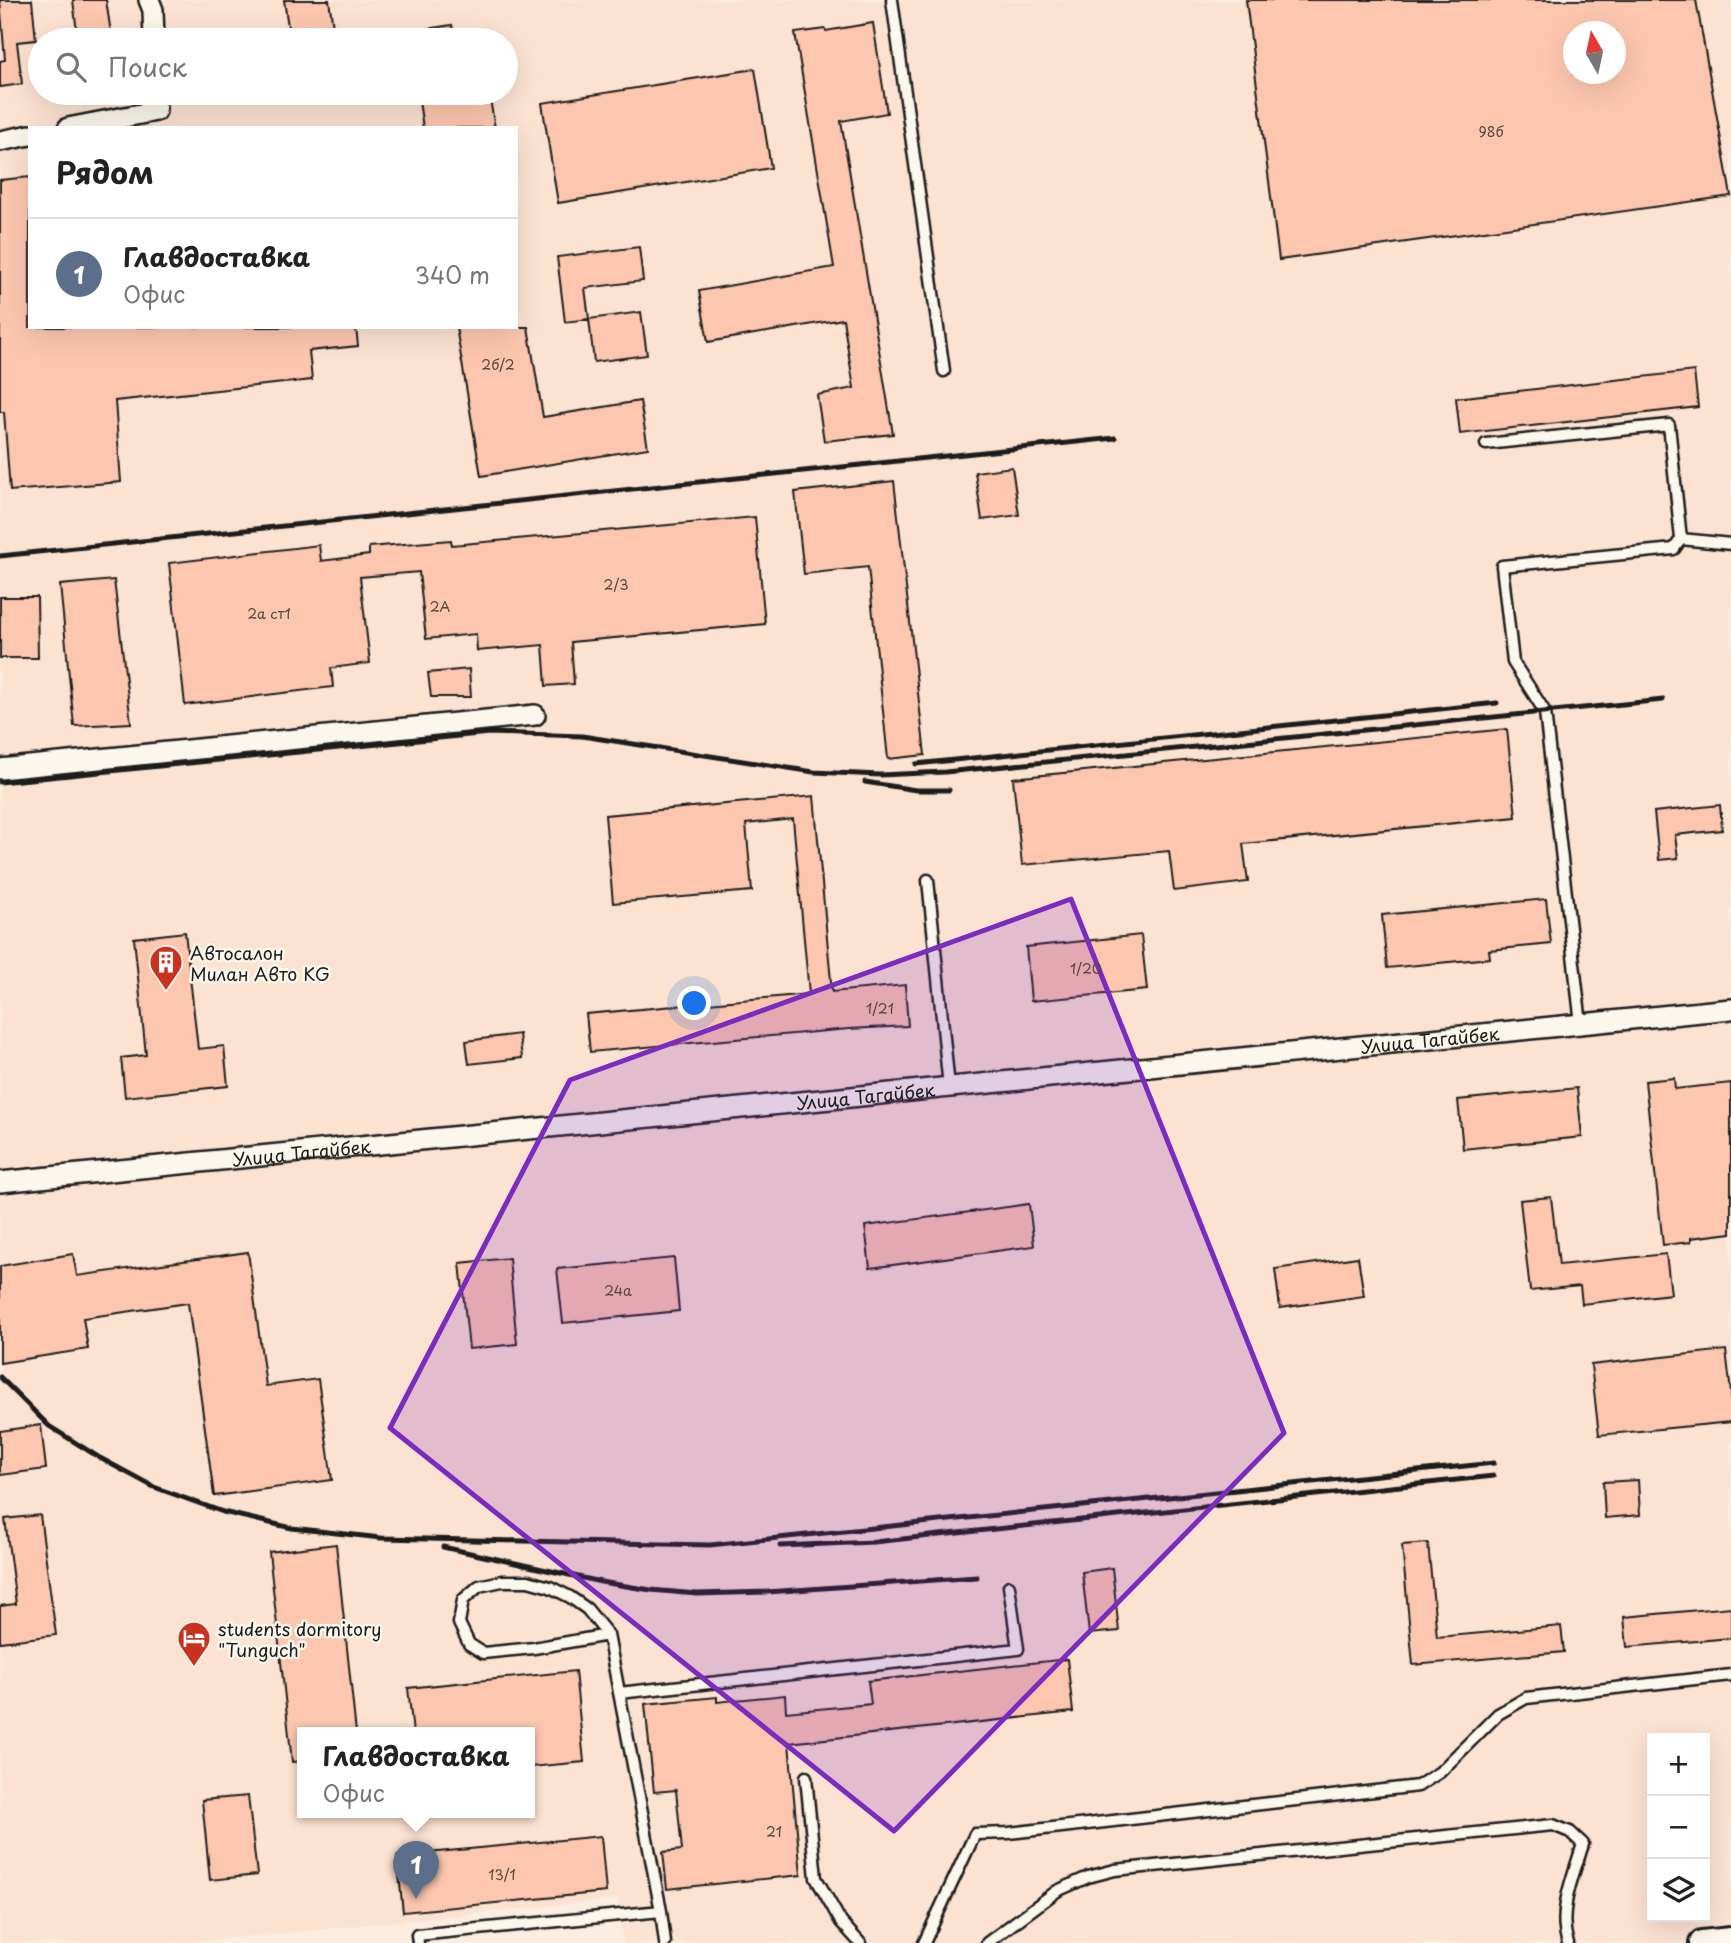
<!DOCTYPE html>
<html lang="ru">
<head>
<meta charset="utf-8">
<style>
  :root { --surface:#fff; --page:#f6f6f6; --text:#222; --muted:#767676; --line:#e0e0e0; --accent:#0f766e }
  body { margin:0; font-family:"Playpen Sans",sans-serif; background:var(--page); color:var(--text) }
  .controls { position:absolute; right:21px; bottom:21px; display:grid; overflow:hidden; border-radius:0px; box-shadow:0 7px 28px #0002 }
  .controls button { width:63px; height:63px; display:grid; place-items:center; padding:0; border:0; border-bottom:2px solid var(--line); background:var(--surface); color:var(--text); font:35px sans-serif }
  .compass { position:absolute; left:1563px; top:21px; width:63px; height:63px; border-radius:50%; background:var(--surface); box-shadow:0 7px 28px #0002; rotate:351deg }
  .you { position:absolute; left:695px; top:1004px; width:24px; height:24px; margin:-18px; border:5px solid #fff; border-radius:50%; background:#1a73e8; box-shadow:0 0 0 10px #1a73e833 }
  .badge { display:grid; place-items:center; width:46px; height:46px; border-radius:50%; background:var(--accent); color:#fff; font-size:23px; font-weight:700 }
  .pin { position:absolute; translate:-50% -58px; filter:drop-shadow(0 2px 4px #0008) }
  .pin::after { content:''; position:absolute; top:37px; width:24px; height:21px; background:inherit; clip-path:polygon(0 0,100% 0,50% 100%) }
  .popup { position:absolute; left:297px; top:1727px; width:238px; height:91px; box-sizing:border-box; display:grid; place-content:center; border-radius:0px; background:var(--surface); filter:drop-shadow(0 2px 5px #0005); font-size:23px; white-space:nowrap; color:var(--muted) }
  .popup b { font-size:26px; color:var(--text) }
  .popup::after { content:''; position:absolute; left:50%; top:100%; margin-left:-14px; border:14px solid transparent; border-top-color:var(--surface) }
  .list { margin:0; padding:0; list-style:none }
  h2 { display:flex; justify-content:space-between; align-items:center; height:91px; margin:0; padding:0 28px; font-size:30px }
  h2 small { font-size:23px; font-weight:400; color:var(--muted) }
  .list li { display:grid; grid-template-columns:46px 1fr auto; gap:21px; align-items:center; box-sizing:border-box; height:112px; padding:0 28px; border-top:2px solid var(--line) }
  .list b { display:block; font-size:26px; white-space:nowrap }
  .list p { margin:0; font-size:23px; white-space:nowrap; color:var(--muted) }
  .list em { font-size:23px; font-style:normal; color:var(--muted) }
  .icon { flex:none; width:38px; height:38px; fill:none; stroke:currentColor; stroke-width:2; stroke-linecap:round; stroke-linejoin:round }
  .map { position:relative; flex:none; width:1731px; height:1943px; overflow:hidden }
  .search { position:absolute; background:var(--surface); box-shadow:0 7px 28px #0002; left:28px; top:28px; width:490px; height:77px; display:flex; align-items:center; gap:18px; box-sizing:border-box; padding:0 24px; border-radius:38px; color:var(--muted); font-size:26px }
  .panel { position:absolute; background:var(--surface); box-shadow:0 7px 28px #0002; left:28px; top:126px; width:490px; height:203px; border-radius:0px }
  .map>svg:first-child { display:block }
</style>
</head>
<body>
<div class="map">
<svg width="1731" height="1943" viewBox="0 0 1731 1943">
  <rect width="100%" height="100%" fill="#fbede0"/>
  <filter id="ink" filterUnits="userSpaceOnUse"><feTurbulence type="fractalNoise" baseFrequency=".0143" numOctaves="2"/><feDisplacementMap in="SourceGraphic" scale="14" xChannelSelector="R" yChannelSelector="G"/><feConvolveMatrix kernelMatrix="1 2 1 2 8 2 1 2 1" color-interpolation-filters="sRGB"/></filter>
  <g filter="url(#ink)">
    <!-- built -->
    <path fill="#fce2d1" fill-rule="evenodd" d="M0 0H1731V1943H623L618 1899 184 1943H0ZM1574 32H1616V74H1574ZM40 40H506V93H40ZM30 128H516V327H30ZM302 1733H530V1813H302ZM1652 1738H1705V1917H1652Z"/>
    <!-- building -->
    <path fill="#fdc7af" stroke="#1c1c1c" stroke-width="2" fill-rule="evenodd" d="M0 0H32L36 40 17 42 22 84 0 87V61L5 60Z
      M73 0H106L112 40H78Z
      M284 0H329L335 40H290Z
      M1246 0H1696L1731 196 1279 260ZM1573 32H1615V74H1573Z
      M873 23 887 113 841 121 893 434 824 441 817 395 854 388 843 319 708 342 699 291 834 267 795 33 825 29 826 31Z
      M452 25 455 40H409L408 32Z
      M755 69 771 168 558 203 542 103Z
      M469 93H489L495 128H423L419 101Z
      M30 177V327H356L358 346 309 351 312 380 115 401 121 482 10 491 4 412H0V180Z
      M639 247 643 281 585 288 589 319 565 322 557 257Z
      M641 312 647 355 594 362 589 319Z
      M456 327H528L543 417 640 401 648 448 481 476Z
      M1694 371 1698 407 1460 434 1456 398Z
      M1012 467 1019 515 982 520 975 472Z
      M894 481 925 755 888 759 868 567 804 574 795 492Z
      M755 517 765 624 571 642 574 684 546 686 543 645 477 651 476 634 426 639 419 572 360 577 370 663 331 668 333 687 185 705 169 563 319 545 321 561 369 555V547L451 540 452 545Z
      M114 580 131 723 74 726 60 585Z
      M0 597H37L38 658H0Z
      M469 669 471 697H431L428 673Z
      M1507 729 1516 817 1243 844 1248 882 1174 891 1169 851 1022 865 1013 778Z
      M814 796 832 992 905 985 908 1026 849 1029 590 1052 586 1014 809 994 793 819 746 824 752 891 613 903 605 815Z
      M1720 805 1722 830 1675 835 1678 858 1659 860 1654 812Z
      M1546 899 1551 944 1489 950 1490 958 1387 968 1382 915Z
      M185 932 198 1049 224 1046 228 1086 125 1097 121 1058 146 1055 134 938Z
      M1141 935 1147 990 1031 1001 1026 947Z
      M519 1034 522 1058 469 1064 466 1041Z
      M1674 1078 1675 1089 1731 1083V1233L1691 1238V1242L1663 1245 1645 1081Z
      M1577 1088 1582 1137 1463 1149 1458 1100Z
      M1551 1197 1559 1265 1666 1254 1671 1294 1582 1304 1580 1286 1530 1291 1520 1200Z
      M1029 1204 1034 1246 870 1268 865 1226Z
      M248 1252 266 1386 318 1379 332 1480 214 1496 188 1303 83 1318 88 1349 0 1363V1266L73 1254 77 1276Z
      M1358 1257 1364 1296 1280 1308 1275 1269Z
      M509 1258 517 1344 469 1349 460 1263Z
      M674 1258 679 1311 563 1323 557 1269Z
      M1726 1350 1731 1393V1422L1599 1435 1591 1365Z
      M41 1425 46 1469 0 1475V1431Z
      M1638 1480 1640 1515 1605 1518 1603 1482Z
      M40 1515 56 1635 0 1642V1606L16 1604 5 1519Z
      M1428 1543 1437 1637 1561 1626 1564 1652 1413 1665 1402 1545Z
      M336 1544 356 1733H302V1761L292 1762 269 1552Z
      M1112 1568 1119 1631 1089 1634 1082 1572Z
      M1731 1607V1638L1627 1647 1624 1617Z
      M1067 1659 1073 1712 789 1743 801 1875 667 1889 663 1852 682 1850 676 1790 654 1792 645 1704 717 1697V1702L785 1695 786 1712 871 1704 868 1681Z
      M575 1671 584 1762 530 1767V1733H413L408 1688Z
      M248 1796 257 1875 210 1880 202 1800Z
      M601 1836 606 1892 403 1912 397 1856Z"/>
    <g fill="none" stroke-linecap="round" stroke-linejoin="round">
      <defs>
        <path id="service" d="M892 0 944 371
          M1486 444 1669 425 1681 539 1674 549 1502 566 1513 662 1545 712 1581 1024
          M1681 539 1731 544
          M928 880 949 1087
          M608 1635 587 1609 570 1597 550 1587 528 1581H502L479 1586 463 1600 459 1623 469 1644 483 1653 534 1648 608 1635 661 1911
          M619 1693 1018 1649 1009 1586
          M806 1777 816 1878 841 1922 860 1943
          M418 1943 417 1935 661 1911 665 1943
          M924 1943 975 1834 1009 1833 1418 1786 1440 1772 1498 1714 1526 1698 1731 1675
          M987 1943 1057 1891 1088 1877 1115 1870 1553 1825 1570 1832 1583 1844C1574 1874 1557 1911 1568 1943"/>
        <g id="minor">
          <path d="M149 0 153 10 154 40"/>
          <path d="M68 128 156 111V93"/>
          <path d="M0 141 30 135"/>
          <path d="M0 769 535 715"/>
          <path id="s1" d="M0 1182 1731 1009"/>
        </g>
        <path id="tertiary" d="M1702 1943 1731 1940"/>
      </defs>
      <!-- service casing -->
      <use href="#service" stroke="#1c1c1c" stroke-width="15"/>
      <!-- minor casing -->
      <use href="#minor" stroke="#1c1c1c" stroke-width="24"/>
      <!-- tertiary casing -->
      <use href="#tertiary" stroke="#1c1c1c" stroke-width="30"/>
      <!-- service -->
      <use href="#service" stroke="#fbf7ec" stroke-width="10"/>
      <!-- minor -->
      <use href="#minor" stroke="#fbf7ec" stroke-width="19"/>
      <!-- tertiary -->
      <use href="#tertiary" stroke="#fbf7ec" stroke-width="24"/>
      <!-- rail -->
      <path stroke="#1c1c1c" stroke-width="5" d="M0 556 1115 438
        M916 764 1497 703
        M0 782 489 733 582 736 814 772 880 775 945 772 1663 700
        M865 782 916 790H949
        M0 1377 49 1426 100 1458 154 1487 223 1512 292 1528 381 1538 710 1545 1494 1463
        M780 1546 874 1542 1494 1476
        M443 1547 601 1582 651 1590 697 1594 767 1592 977 1577"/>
    </g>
  </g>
  <!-- marked area -->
  <path fill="#7b2cbf" fill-opacity="0.2" stroke="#7b2cbf" stroke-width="5" stroke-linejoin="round" d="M1071 899 1284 1433 894 1831 390 1428 570 1080Z"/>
  <!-- icons -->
  <defs>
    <symbol id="building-pin" viewBox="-11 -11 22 30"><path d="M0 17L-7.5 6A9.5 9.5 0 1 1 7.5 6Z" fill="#c8321e" stroke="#fbf7ec"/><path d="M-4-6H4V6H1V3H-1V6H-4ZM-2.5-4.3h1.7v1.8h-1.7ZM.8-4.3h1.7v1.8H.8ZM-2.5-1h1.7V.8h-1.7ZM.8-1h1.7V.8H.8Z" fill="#fff"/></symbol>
    <symbol id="hotel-pin" viewBox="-11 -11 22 30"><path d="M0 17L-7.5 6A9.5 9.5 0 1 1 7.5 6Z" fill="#c8321e" stroke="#fbf7ec"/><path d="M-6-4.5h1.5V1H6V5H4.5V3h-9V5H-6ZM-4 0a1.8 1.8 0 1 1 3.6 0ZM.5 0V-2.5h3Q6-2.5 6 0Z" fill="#fff"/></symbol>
  </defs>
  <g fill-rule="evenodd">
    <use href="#building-pin" x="147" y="943" width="38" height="52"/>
    <use href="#hotel-pin" x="175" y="1619" width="38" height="52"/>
  </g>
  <g text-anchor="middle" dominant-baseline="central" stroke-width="5" stroke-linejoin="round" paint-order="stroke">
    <!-- number labels -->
    <g font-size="14" fill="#544741">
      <text x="1491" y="131">98б</text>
      <text x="498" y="364">2б/2</text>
      <text x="616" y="584">2/3</text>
      <text x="440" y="606">2А</text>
      <text x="269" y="613">2а ст1</text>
      <text x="1086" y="968">1/20</text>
      <text x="880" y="1008">1/21</text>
      <text x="618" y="1290">24а</text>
      <text x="774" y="1831">21</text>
      <text x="502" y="1874">13/1</text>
    </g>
    <!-- poi labels -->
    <g font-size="18" fill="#1c1c1c" stroke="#fbf7ec" text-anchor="start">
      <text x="190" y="952">Автосалон<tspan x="190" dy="21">Милан Авто KG</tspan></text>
      <text x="218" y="1628">students dormitory<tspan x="218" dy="21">"Tunguch"</tspan></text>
    </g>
    <!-- street labels -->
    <g font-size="18" fill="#1c1c1c" stroke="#fbf7ec">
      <text stroke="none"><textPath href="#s1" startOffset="1437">Улица Тагайбек</textPath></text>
      <text stroke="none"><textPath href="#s1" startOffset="870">Улица Тагайбек</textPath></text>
      <text stroke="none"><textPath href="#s1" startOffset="303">Улица Тагайбек</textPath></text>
    </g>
  </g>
</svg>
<div class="controls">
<button>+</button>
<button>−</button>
<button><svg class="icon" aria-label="layers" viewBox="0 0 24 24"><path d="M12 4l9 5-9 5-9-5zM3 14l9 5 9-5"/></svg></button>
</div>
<svg class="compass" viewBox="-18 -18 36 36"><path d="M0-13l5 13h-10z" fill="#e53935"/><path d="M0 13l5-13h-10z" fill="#767676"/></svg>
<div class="you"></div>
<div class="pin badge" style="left:416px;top:1899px;background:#5c6f8a">1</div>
<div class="popup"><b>Главдоставка</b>Офис</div>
<div class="search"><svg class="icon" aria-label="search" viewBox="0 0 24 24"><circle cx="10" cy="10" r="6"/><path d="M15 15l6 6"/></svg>Поиск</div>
<section class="panel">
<h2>Рядом<small></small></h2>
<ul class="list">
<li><span class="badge" style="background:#5c6f8a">1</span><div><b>Главдоставка</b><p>Офис</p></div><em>340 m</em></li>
</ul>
</section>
</div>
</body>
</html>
